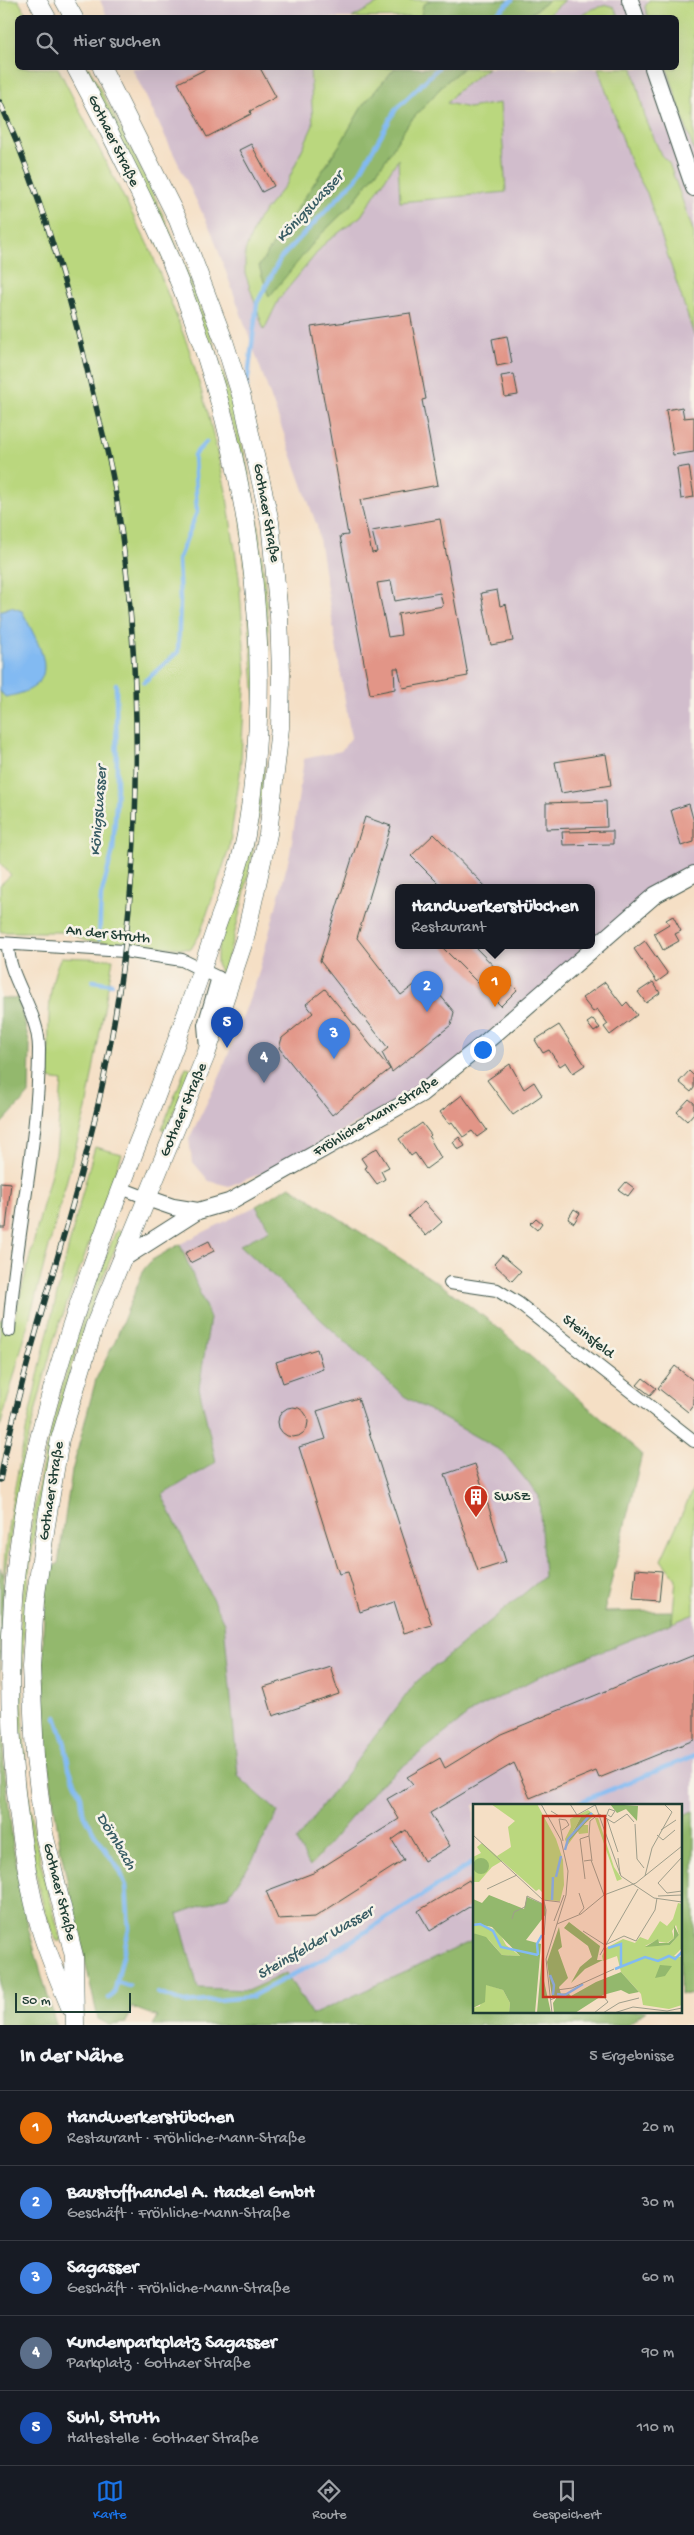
<!DOCTYPE html>
<html lang="de">
<head>
<meta charset="utf-8">
<style>
  :root { --surface:#171b24; --page:#20242c; --text:#f1f3f6; --muted:#9ea1a6; --line:#363941; --accent:#1a73e8 }
  body { margin:0; font-family:"Gochi Hand",sans-serif; background:var(--page); color:var(--text) }
  .scale { position:absolute; left:15px; bottom:12px; width:116px; box-sizing:border-box; padding-left:5px; border:2px solid #1f3d34; border-top:0; font-size:14px; line-height:18px; white-space:nowrap; color:#1f3d34; -webkit-text-stroke:4px #f7f3e8; paint-order:stroke }
  .you { position:absolute; left:482px; top:1049px; width:18px; height:18px; margin:-12px; border:4px solid #fff; border-radius:50%; background:#1a73e8; box-shadow:0 0 0 8px #1a73e833 }
  .badge { display:grid; place-items:center; width:32px; height:32px; border-radius:50%; background:var(--accent); color:#fff; font-size:16px; font-weight:700 }
  .pin { position:absolute; translate:-50% -41px; filter:drop-shadow(0 1px 2px #0008) }
  .pin::after { content:''; position:absolute; top:26px; width:18px; height:15px; background:inherit; clip-path:polygon(0 0,100% 0,50% 100%) }
  .popup { position:absolute; left:395px; top:884px; width:200px; height:65px; box-sizing:border-box; display:grid; place-content:center; border-radius:8px; background:var(--surface); filter:drop-shadow(0 1px 4px #0005); font-size:16px; white-space:nowrap; color:var(--muted) }
  .popup b { font-size:19px; color:var(--text) }
  .popup::after { content:''; position:absolute; left:50%; top:100%; margin-left:-10px; border:10px solid transparent; border-top-color:var(--surface) }
  .list { margin:0; padding:0; list-style:none }
  h2 { display:flex; justify-content:space-between; align-items:center; height:65px; margin:0; padding:0 20px; font-size:21px }
  h2 small { font-size:16px; font-weight:400; color:var(--muted) }
  .list li { display:grid; grid-template-columns:32px 1fr auto; gap:15px; align-items:center; box-sizing:border-box; height:75px; padding:0 20px; border-top:1px solid var(--line) }
  .list b { display:block; font-size:19px; white-space:nowrap }
  .list p { margin:0; font-size:16px; white-space:nowrap; color:var(--muted) }
  .list em { font-size:16px; font-style:normal; color:var(--muted) }
  .icon { flex:none; width:28px; height:28px; fill:none; stroke:currentColor; stroke-width:2; stroke-linecap:round; stroke-linejoin:round }
  .map { position:relative; flex:none; width:694px; height:2025px; overflow:hidden }
  .search { position:absolute; background:var(--surface); box-shadow:0 5px 20px #0002; left:15px; right:15px; top:15px; height:55px; display:flex; align-items:center; gap:12px; box-sizing:border-box; padding:0 18px; border-radius:8px; color:var(--muted); font-size:19px }
  .sheet { height:440px; background:var(--surface) }
  nav { display:flex; justify-content:space-around; align-items:center; box-sizing:border-box; height:70px; border-top:1px solid var(--line); background:var(--surface); font-size:14px; color:var(--muted) }
  nav a { display:grid; justify-items:center; gap:2px }
  nav .on { color:var(--accent) }
  .map>svg:first-child { display:block }
</style>
</head>
<body>
<div class="map">
<svg width="694" height="2025" viewBox="0 0 694 2025">
  <rect width="100%" height="100%" fill="#f7f3e8"/>
  <filter id="ink" filterUnits="userSpaceOnUse"><feTurbulence type="fractalNoise" baseFrequency=".02" numOctaves="2"/><feDisplacementMap in="SourceGraphic" scale="10" xChannelSelector="R" yChannelSelector="G"/><feConvolveMatrix kernelMatrix="1 2 1 2 8 2 1 2 1" color-interpolation-filters="sRGB"/></filter>
  <filter id="wash" filterUnits="userSpaceOnUse"><feTurbulence type="fractalNoise" baseFrequency=".0096" numOctaves="4" result="noise"/><feDisplacementMap in="SourceGraphic" scale="20" xChannelSelector="R" yChannelSelector="G"/><feGaussianBlur stdDeviation="1.12" result="paint"/><feColorMatrix in="noise" values="0 0 0 0 0 0 0 0 0 0 0 0 0 0 0 0 0 1.4 0 .05"/><feComposite in="paint" operator="in"/></filter>
  <g filter="url(#wash)">
    <rect width="100%" height="100%" fill="#f5dfc5"/>
    <!-- industrial -->
    <path fill="#d1bdcc" fill-rule="evenodd" d="M100 0H694V880L672 889 471 1061 270 1170 229 1186 209 1181 192 1161 189 1139 220 1076 257 979 290 854 304 759 341 751 351 738 317 526 212 233 132 68H676V18H108ZM399 888H591V946H399Z
      M256 1206 270 1230 240 1245 404 1396 503 1452 539 1496 544 1578 416 1682 296 1841 311 1866 378 1786 473 1711 542 1675 694 1614V1811L680 1816V1805H474V1940L312 2015 285 1973 249 1990 198 1988 178 1914 228 1896 278 1812 238 1776 224 1623 161 1495 216 1462 199 1388 210 1318 180 1244Z"/>
    <!-- green -->
    <path fill="#bad77e" stroke="#6c8a59" d="M0 0H18L28 17 18 18V68H58L151 251 189 349 209 417 226 491 239 577 246 673 240 774 229 849 200 934 191 949 85 941 69 932H2L0 931V885L11 875 0 863V691L5 697 11 607 0 611Z
      M384 0H431L423 5 421 17 352 18Z
      M549 0H565L546 17 526 18Z
      M649 0 694 2V152L667 68H676V18L648 17 645 7Z
      M607 5 614 7 619 17H579L592 9Z
      M85 68H89C118 124 148 179 173 238 278 479 300 722 223 974L220 973 217 964V954L261 780 235 432Z
      M310 68H395L363 105 341 143 259 266 269 296 319 236 351 205 384 162 408 124 445 83 463 68H488L456 92 447 103 469 108 500 103 506 192 400 202 398 159 361 216 325 243 279 299 264 330 245 273V251L258 219 287 183 313 125Z
      M598 68H633L645 117 661 155 669 163 694 233V335L647 193 632 166Z
      M61 957 113 959 86 1109 0 1428V1320H14L56 1153 62 1081 49 1079C50 1043 44 989 61 957Z
      M186 1067 191 1068 166 1131 162 1129Z
      M95 1147 122 1154 54 1339 24 1455 4 1577C0 1518 73 1222 95 1147Z
      M117 1229 122 1232C106 1270 89 1309 77 1348 30 1501 9 1661 32 1819 38 1860 51 1900 61 1941H57C36 1898 32 1848 27 1801 22 1756 17 1711 18 1665 23 1515 59 1367 117 1229Z
      M694 1487V1614L672 1623 676 1579 661 1560Z"/>
    <!-- forest -->
    <path fill="#93b86d" stroke="#597a50" d="M431 0H549L526 17H421L423 5Z
      M395 68H463L445 83 408 124 384 162 351 205 319 236 269 297 259 266 341 143 363 105Z
      M0 998H18L30 1045 29 1094 0 1125Z
      M290 1186 444 1287 491 1322 642 1454 604 1612 672 1611V1623L542 1675 473 1711 378 1786 310 1866 296 1841 416 1682 544 1577 539 1496 503 1452 404 1396 240 1245 270 1230 256 1206Z
      M180 1244 210 1318 199 1388 216 1462 162 1495 224 1623 238 1776 278 1812 252 1861 228 1896 178 1914 198 1988 249 1990 286 1973 312 2015 474 1940V2011H646L627 2025H153L158 2017 131 2007 126 2023 109 2025 98 2019 61 1852 51 1784 45 1723 43 1631 48 1569 58 1564 72 1471 96 1379 115 1341 144 1269 152 1260Z
      M0 1568 4 1577 0 1671 4 1763 13 1845 29 1931 56 2025H0Z
      M694 1811V1995L680 1994V1816Z"/>
    <!-- water -->
    <path fill="#82baf2" stroke="#507c93" d="M11 607 22 611C41 649 67 687 5 697L0 691V611Z"/>
    <g fill="none" stroke-linecap="round" stroke-linejoin="round">
      <!-- stream -->
      <path stroke="#82baf2" stroke-width="4.5" d="M491 18 512 0
        M247 386 257 303 280 259 356 179 396 109 438 68
        M144 682 178 652 180 602 178 560 197 512 194 455 206 442
        M99 939 101 896 113 850 117 787 116 684
        M93 981 112 984
        M56 1717 65 1744 69 1768 81 1796 83 1812 94 1833 120 1871 126 1886 129 1929 114 1994 109 1998
        M572 1805 694 1756
        M117 1982 129 1986
        M158 1993 185 2003 250 1997 323 1959 474 1862"/>
    </g>
    <g id="blocks">
      <!-- building -->
      <path fill="#e29587" fill-rule="evenodd" d="M208 68H260L276 97 250 111 251 114 207 137 178 83Z
        M251 144 274 186 262 192 239 150Z
        M410 313 426 399 422 400 438 485 360 500 372 553 377 552 372 531 440 519 468 676 403 688 398 668H394L395 689 370 694 340 536 348 535 311 327ZM391 581 395 601 440 593 443 606 398 614 401 635 388 637 377 583Z
        M507 336 512 363 497 366 492 339Z
        M514 374 518 395 505 397 501 376Z
        M682 407 684 418 694 417V452L673 455 666 410Z
        M689 466 694 497 681 499 677 468Z
        M497 590 500 606 506 604 513 641 491 645 481 593Z
        M606 754 611 785 561 793 555 762Z
        M606 801 607 827 546 829V803Z
        M689 804 694 822V842L681 846 671 810Z
        M365 817 391 826 357 938 401 995 425 977 454 1012 451 1025 392 1072 382 1053 388 1048 320 961Z
        M613 831V844L563 845 562 832Z
        M434 834 487 888H443L411 856Z
        M673 916 681 931 675 934 679 941 663 950 654 933 669 924 666 920Z
        M645 941 668 974 657 982 634 949Z
        M446 946H481L477 949 517 990 501 1006 443 948Z
        M605 982 623 1006 627 1002 637 1015 610 1035 604 1027 608 1024 597 1009 593 1012 582 998Z
        M653 982 660 993 646 1003 638 992Z
        M325 989 390 1069 332 1115 279 1048 282 1038 313 1013 306 1004Z
        M593 1019 600 1028 594 1032 587 1023Z
        M559 1025 585 1065 573 1073 566 1062 560 1066 549 1050 543 1053 535 1040Z
        M510 1064 524 1089 534 1082 542 1095 513 1115 487 1080Z
        M689 1071 694 1076V1088L691 1092 679 1082Z
        M462 1095 487 1130 477 1137 472 1131 463 1137 452 1122 449 1124 440 1112Z
        M689 1099 694 1103V1113L687 1121 677 1112Z
        M422 1123 431 1135 429 1137 441 1158 426 1169 415 1153 411 1156 399 1139Z
        M459 1137 465 1146 458 1150 453 1142Z
        M377 1148 389 1167 381 1171 385 1179 377 1184 365 1168 367 1167 361 1158Z
        M0 1182 11 1183 6 1228H0Z
        M626 1182 634 1188 628 1196 619 1190Z
        M424 1202 442 1222 426 1236 408 1216Z
        M574 1209 580 1213 574 1223 568 1219Z
        M536 1218 542 1223 537 1230 530 1224Z
        M209 1241 214 1251 190 1263 185 1253Z
        M502 1255 521 1271 512 1281 494 1264Z
        M317 1349 323 1369 283 1383 276 1362Z
        M675 1366 694 1381V1404L688 1412 658 1388Z
        M643 1378 656 1388 650 1395 637 1385Z
        M358 1398 432 1625 404 1633 394 1601 360 1612 348 1572 339 1574 299 1447 326 1439 317 1411Z
        M278 1422a15 15 0 1 1 30 0a15 15 0 1 1-30 0Z
        M475 1464 506 1562 478 1571 445 1474Z
        M636 1569 662 1571 659 1601 633 1599Z
        M694 1655V1740L599 1778 596 1771 530 1798 514 1763 430 1813 450 1846 424 1861 406 1830 392 1840 404 1860 315 1917 278 1919 266 1891 313 1873 399 1819 387 1799 413 1784 407 1777 440 1758 445 1768 501 1734Z
        M330 1666 339 1694 273 1716 264 1687Z
        M469 1880 474 1888V1904L430 1931 418 1911Z"/>
    </g>
  </g>
  <g filter="url(#ink)">
    <use href="#blocks" fill-opacity="0" stroke="#3f554a" stroke-width="1"/>
    <g fill="none" stroke-linecap="round" stroke-linejoin="round">
      <defs>
        <path id="minor" d="M0 943 124 951 182 960 231 984
          M8 945C8 979 39 1011 39 1049 39 1144 15 1236 9 1331
          M206 1048 204 1025 218 977
          M121 1188 147 1198
          M450 1283 497 1290 518 1303 694 1441"/>
        <path id="tertiary" d="M630 0 636 18
          M653 68 694 188
          M147 1198 173 1207 198 1211 229 1202 421 1094 487 1041 655 895 694 874
          M121 1260 198 1211"/>
        <path id="secondary" d="M37 0 47 18
          M64 0 74 18
          M70 2007C60 1982 49 1957 41 1931 28 1886 21 1839 16 1792 4 1674 10 1554 39 1439 63 1341 99 1244 135 1150 164 1078 190 1005 215 931 226 899 240 868 246 835 279 639 246 441 170 259 142 194 109 130 76 68
          M75 2025 74 1956 44 1834 35 1757 31 1667 35 1601 46 1525 60 1439 94 1327 206 1055 245 938 268 834 280 728 281 672 279 616 270 522 242 398 224 341 178 220 102 68"/>
      </defs>
      <!-- minor casing -->
      <use href="#minor" stroke="#3f554a" stroke-width="14"/>
      <!-- tertiary casing -->
      <use href="#tertiary" stroke="#3f554a" stroke-width="18"/>
      <!-- secondary casing -->
      <use href="#secondary" stroke="#3f554a" stroke-width="19"/>
      <!-- minor -->
      <use href="#minor" stroke="#fff" stroke-width="12"/>
      <!-- tertiary -->
      <use href="#tertiary" stroke="#fff" stroke-width="16"/>
      <!-- secondary -->
      <use href="#secondary" stroke="#fff" stroke-width="18"/>
      <defs>
        <path id="rail" d="M0 102C40 193 69 289 91 386 99 420 109 454 115 489 147 685 143 887 103 1082 75 1216 26 1345 0 1480"/>
      </defs>
      <!-- rail casing -->
      <use href="#rail" stroke="#1f3d34" stroke-width="5.5"/>
      <!-- rail -->
      <use href="#rail" stroke="#f7f3e8" stroke-width="4" stroke-dasharray="11" stroke-linecap="butt"/>
    </g>
  </g>
  <!-- icons -->
  <defs>
    <symbol id="building-pin" viewBox="-11 -11 22 30"><path d="M0 17L-7.5 6A9.5 9.5 0 1 1 7.5 6Z" fill="#c8321e" stroke="#f7f3e8"/><path d="M-4-6H4V6H1V3H-1V6H-4ZM-2.5-4.3h1.7v1.8h-1.7ZM.8-4.3h1.7v1.8H.8ZM-2.5-1h1.7V.8h-1.7ZM.8-1h1.7V.8H.8Z" fill="#fff"/></symbol>
  </defs>
  <g fill-rule="evenodd">
    <use href="#building-pin" x="462" y="1483" width="28" height="38"/>
  </g>
  <g text-anchor="middle" dominant-baseline="central" stroke-width="5" stroke-linejoin="round" paint-order="stroke">
    <!-- street labels -->
    <g font-size="15" fill="#1f3d34" stroke="#f7f3e8">
      <text transform="translate(113 141) rotate(64)">Gothaer Straße</text>
      <text transform="translate(266 513) rotate(80)">Gothaer Straße</text>
      <text transform="translate(108 935) rotate(6)">An der Struth</text>
      <text transform="translate(184 1110) rotate(-67)">Gothaer Straße</text>
      <text transform="translate(376 1117) rotate(-31)">Fröhliche-Mann-Straße</text>
      <text transform="translate(588 1337) rotate(38)">Steinsfeld</text>
      <text transform="translate(52 1491) rotate(-81)">Gothaer Straße</text>
      <text transform="translate(59 1892) rotate(76)">Gothaer Straße</text>
    </g>
    <!-- poi labels -->
    <g font-size="15" fill="#1f3d34" stroke="#f7f3e8" text-anchor="start">
      <text x="494" y="1497">SWSZ</text>
    </g>
    <!-- water labels -->
    <g font-size="16" font-style="italic" fill="#385c64" stroke="#f7f3e8">
      <text transform="translate(311 208) rotate(-47)">Königswasser</text>
      <text transform="translate(100 811) rotate(-86)">Königswasser</text>
      <text transform="translate(115 1842) rotate(59)">Dörnbach</text>
      <text transform="translate(316 1944) rotate(-30)">Steinsfelder Wasser</text>
    </g>
  </g>
  <!-- overview -->
  <g transform="translate(473 1804)">
    <rect width="209" height="209" fill="#f5dfc5"/>
    <path d="M18 0H64L83 35 90 56 91 81 87 97 70 96 71 90 66 85 63 87 29 57 19 63 6 78H0V53L8 49 4 43 9 39 24 52 38 43 35 23 42 17ZM115 6 122 11 110 21H115V29L106 30 105 27 94 42 92 35 98 23 97 15ZM117 8 120 11 94 38 108 13ZM122 14H125L141 63 149 75 144 77ZM205 99 209 100V144L201 152 209 153V201L196 205 170 201 168 190 148 168 144 152 130 157 129 152 133 144 150 135 162 139 167 133 175 136 187 117 194 122 200 115ZM203 121 206 131 197 141 172 142 182 137 194 139 201 134 199 127ZM6 118 26 128 33 141 47 152 29 151 16 136 0 129V119ZM12 180 30 186 37 199 36 209H0V204L7 202Z" fill="#bad77e" fill-rule="evenodd"/>
    <path d="M137 0 165 2 164 17 153 5 144 9ZM117 8 120 11 94 39 108 13ZM0 62a8 8 0 1 1 16 0a8 8 0 1 1-16 0ZM16 91 51 105 54 93 72 101 73 110 53 136 68 140 62 209H36L37 199 30 186 13 181 12 198 0 204V129L13 133 29 151 47 152 19 123 0 119V95L9 99ZM96 118 127 142 124 156H130L112 165 98 179 107 163 119 153 115 142 91 124ZM201 121 206 131 197 141 172 143 185 135 186 139H195L201 134ZM86 123 89 143 85 146 95 174 86 183 88 190 95 189 98 192 123 178 148 168 166 188 156 190 148 186 130 191 102 209H81L80 199 84 193H79L74 158ZM69 151 71 177 78 209H64ZM187 161 199 162 192 172 182 174Z" fill="#93b86d"/>
    <path fill="none" stroke="#82baf2" stroke-width="2.5" d="M92 46 95 35 119 9M83 73 88 52M79 96 80 73M0 121 7 120 20 127 28 143 65 151M135 144 148 140V162M65 151 64 140 69 131M142 165 172 153 185 157 196 152 202 155 209 148M77 171 81 181 80 191M84 190 92 191 110 180"/>
    <path fill="none" stroke="#9f9e8b" stroke-width="1" d="M68 0 88 36 95 67 93 91 73 155 79 209M97 0 104 11 122 1M122 0 148 72 181 94 209 98M78 7 86 12 104 11M126 10 141 19 154 10 161 18M133 13 136 5 142 7 138 13 135 11M134 15 145 48M162 20 164 55 171 64M89 26 96 21 93 16 86 15 90 37M188 26 203 16M0 31 70 96 87 98M184 31 190 36 202 26M116 32 119 57M209 53 185 79 194 89 209 87M145 54 147 70M111 57 118 56 131 91M172 72 179 44 199 8 191 0M112 75 107 35 116 32 117 17 126 10M14 85 44 71M185 92 209 91M71 97 73 106 71 131M106 110 111 104 106 89M39 115 41 108 52 103 54 92 72 101M81 117 91 91M84 120 108 110 131 91 163 79 209 42M110 127 132 141M132 141 151 132 163 137 182 106 184 94M127 151 165 85M77 196 82 194 84 186 99 184 141 165M121 209 135 198 131 193M130 209 146 199 166 194M141 209 160 203 194 207 209 204"/>
    <path fill="#c8321e" fill-opacity="0.15" stroke="#c8321e" stroke-width="2.5" d="M70 12H132V193H70Z"/>
    <rect width="209" height="209" fill="none" stroke="#1f3d34" stroke-width="2.5"/>
  </g>
</svg>
<div class="scale">50 m</div>
<div class="you"></div>
<div class="pin badge" style="left:495px;top:1007px;background:#e8710a">1</div>
<div class="popup"><b>Handwerkerstübchen</b>Restaurant</div>
<div class="pin badge" style="left:427px;top:1012px;background:#3f7fe0">2</div>
<div class="pin badge" style="left:334px;top:1059px;background:#3f7fe0">3</div>
<div class="pin badge" style="left:264px;top:1083px;background:#5c6f8a">4</div>
<div class="pin badge" style="left:227px;top:1048px;background:#1a4fb4">5</div>
<div class="search"><svg class="icon" aria-label="search" viewBox="0 0 24 24"><circle cx="10" cy="10" r="6"/><path d="M15 15l6 6"/></svg>Hier suchen</div>
</div>
<section class="sheet">
<h2>In der Nähe<small>5 Ergebnisse</small></h2>
<ul class="list">
<li><span class="badge" style="background:#e8710a">1</span><div><b>Handwerkerstübchen</b><p>Restaurant · Fröhliche-Mann-Straße</p></div><em>20 m</em></li>
<li><span class="badge" style="background:#3f7fe0">2</span><div><b>Baustoffhandel A. Hackel GmbH</b><p>Geschäft · Fröhliche-Mann-Straße</p></div><em>30 m</em></li>
<li><span class="badge" style="background:#3f7fe0">3</span><div><b>Sagasser</b><p>Geschäft · Fröhliche-Mann-Straße</p></div><em>60 m</em></li>
<li><span class="badge" style="background:#5c6f8a">4</span><div><b>Kundenparkplatz Sagasser</b><p>Parkplatz · Gothaer Straße</p></div><em>90 m</em></li>
<li><span class="badge" style="background:#1a4fb4">5</span><div><b>Suhl, Struth</b><p>Haltestelle · Gothaer Straße</p></div><em>110 m</em></li>
</ul>
</section>
<nav>
<a class="on"><svg class="icon" aria-label="map" viewBox="0 0 24 24"><path d="M3 6l6-2 6 2 6-2v14l-6 2-6-2-6 2zM9 4v14M15 6v14"/></svg>Karte</a>
<a><svg class="icon" aria-label="directions" viewBox="0 0 24 24"><path d="M12 3l9 9-9 9-9-9zM9 14v-3h6M13 9l2 2-2 2"/></svg>Route</a>
<a><svg class="icon" aria-label="saved" viewBox="0 0 24 24"><path d="M7 4h10v16l-5-4-5 4z"/></svg>Gespeichert</a>
</nav>
</body>
</html>
